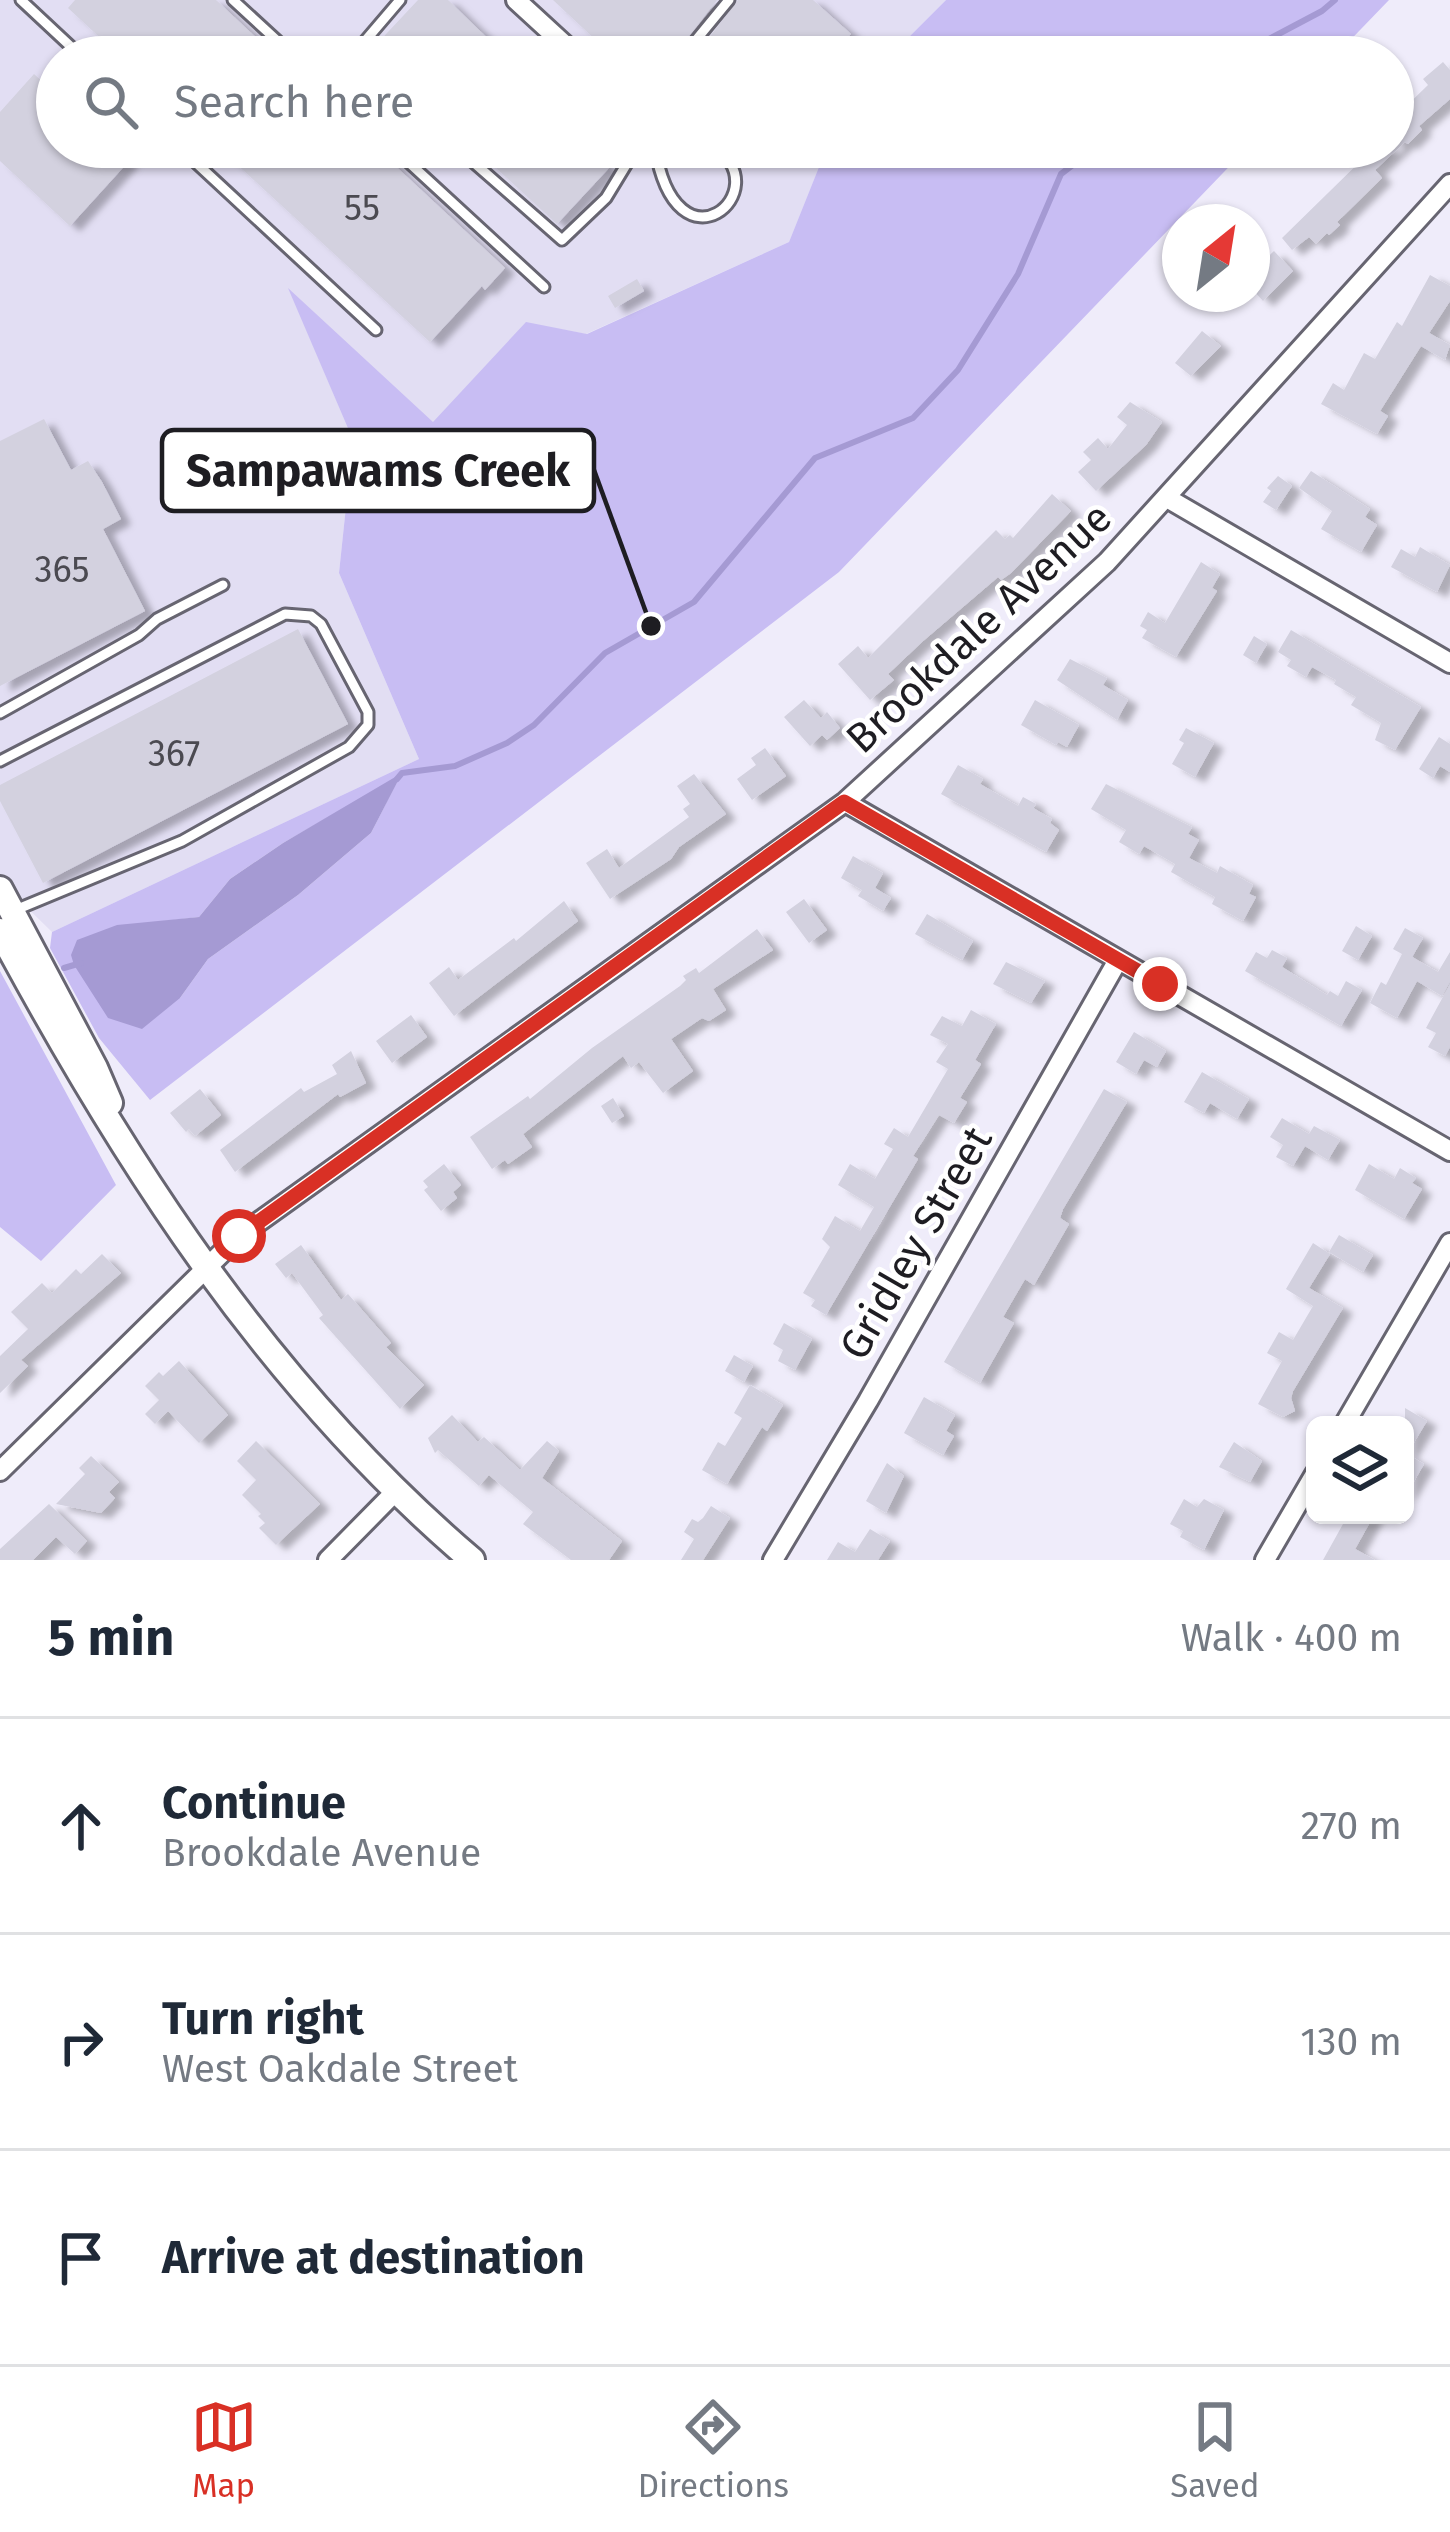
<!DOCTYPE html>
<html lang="en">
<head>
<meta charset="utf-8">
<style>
  :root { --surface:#fff; --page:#f2f2f3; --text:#1f2937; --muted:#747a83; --line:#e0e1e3; --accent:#d93025 }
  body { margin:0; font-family:"Fira Sans",sans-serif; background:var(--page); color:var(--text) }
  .controls { position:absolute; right:36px; bottom:36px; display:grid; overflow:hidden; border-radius:18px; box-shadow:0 3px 9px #0004 }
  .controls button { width:108px; height:108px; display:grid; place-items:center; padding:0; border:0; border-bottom:3px solid var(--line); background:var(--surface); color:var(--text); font:60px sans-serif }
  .compass { position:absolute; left:1162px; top:204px; width:108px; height:108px; border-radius:50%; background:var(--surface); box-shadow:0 3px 9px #0004; rotate:30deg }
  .stop { position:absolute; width:36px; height:36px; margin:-27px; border:9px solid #d93025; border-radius:50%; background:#fff }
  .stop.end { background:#d93025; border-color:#fff; box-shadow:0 3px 12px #0008 }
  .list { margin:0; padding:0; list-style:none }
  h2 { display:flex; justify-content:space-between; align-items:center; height:156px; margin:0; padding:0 48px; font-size:51px }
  h2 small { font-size:39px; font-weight:400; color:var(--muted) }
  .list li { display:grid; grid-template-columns:78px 1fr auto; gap:36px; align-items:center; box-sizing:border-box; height:216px; padding:0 48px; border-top:3px solid var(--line) }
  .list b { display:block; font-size:45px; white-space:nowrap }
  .list p { margin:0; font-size:39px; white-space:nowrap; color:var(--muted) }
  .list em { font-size:39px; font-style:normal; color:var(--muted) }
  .icon { flex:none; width:66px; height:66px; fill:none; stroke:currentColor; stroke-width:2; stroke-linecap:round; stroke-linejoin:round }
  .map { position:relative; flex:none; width:1450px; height:1560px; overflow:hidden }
  .search { position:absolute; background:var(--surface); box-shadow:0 3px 9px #0004; left:36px; right:36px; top:36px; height:132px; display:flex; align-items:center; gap:30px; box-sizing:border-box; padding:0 42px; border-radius:66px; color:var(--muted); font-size:45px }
  .sheet { height:804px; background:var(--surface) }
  nav { display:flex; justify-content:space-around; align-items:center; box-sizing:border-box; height:168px; border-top:3px solid var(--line); background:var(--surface); font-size:33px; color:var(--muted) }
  nav a { display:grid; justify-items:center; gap:6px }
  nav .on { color:var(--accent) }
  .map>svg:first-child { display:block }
</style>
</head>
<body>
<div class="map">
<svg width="1450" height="1560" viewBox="0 0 1450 1560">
  <defs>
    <filter id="shadow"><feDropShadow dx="10" dy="5.5" stdDeviation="3" flood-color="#0004"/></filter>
  </defs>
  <rect width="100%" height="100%" fill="#efecfa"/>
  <!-- built -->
  <path fill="#e2def3" d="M0 0H946L889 57H57V147H827L789 242 586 334 526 323 433 423 290 291 353 440 339 573 419 759 52 932 0 881Z"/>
  <!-- green -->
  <path fill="#c8bdf3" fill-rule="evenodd" d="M946 0H1389L1334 57H889Z
    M827 147H1248L839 572 150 1100 99 1038 50 948 52 932 419 759 339 573 353 440 288 288 433 422 526 322 587 334 789 242ZM400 776 371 833 298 895 208 959 180 998 165 921 199 917 230 879 283 843Z
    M0 971 116 1185 41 1261 0 1227Z"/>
  <!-- water -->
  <path fill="#a59ad3" d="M402 773 371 833 298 895 208 959 180 998 142 1029 108 1018 74 965 71 955 77 940 117 925 199 917 230 879 283 843Z"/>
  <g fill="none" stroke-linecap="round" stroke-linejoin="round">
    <!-- stream -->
    <path stroke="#a59ad3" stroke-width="6" d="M1235 57 1322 11 1335 0
      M397 779 402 773 455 766 507 743 534 725 605 653 694 602 815 458 913 418 958 370 1018 274 1061 174 1096 147
      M64 968 81 963"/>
  </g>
  <!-- building -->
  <path fill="#d3d1df" filter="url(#shadow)" d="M75 0H216L277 57H121L68 8Z
    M418 0H448L507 57H376L372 49Z
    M553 0H717L673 57H614Z
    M738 0H813L851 34 830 57H694Z
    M1443 62 1450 70V99L1419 126 1422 130 1408 144 1405 142 1375 170 1382 178 1337 222 1340 225 1329 235 1327 233 1316 244 1309 237 1292 250 1282 238 1375 147H1393V119L1428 85 1423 79Z
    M34 74 57 95V147H113L129 161 70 226 0 161V112Z
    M218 147H375L505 268 485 290 482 286 430 342Z
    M489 147H586L609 168 557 224 482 155Z
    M1274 251 1293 271 1263 301 1252 289V272Z
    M1430 275 1450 286V301L1429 333 1450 345 1445 360 1421 346 1380 411 1388 416 1377 434 1321 404 1333 383 1344 390 1364 353 1375 359 1397 322 1402 326Z
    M637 279 644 291 615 308 608 296Z
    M1202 331 1221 346 1191 376 1175 363Z
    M1130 402 1162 422 1146 445 1096 491 1078 472 1091 460 1083 452 1098 438 1108 449 1127 425 1117 417Z
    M44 419 71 470 88 461 102 482 121 519 103 529 145 611 0 686V441Z
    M1311 471 1370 509 1365 517 1377 525 1361 552 1321 529 1332 511 1299 488Z
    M1278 476 1292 486 1276 510 1263 502 1271 491 1267 488Z
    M1052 494 1071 511 1011 573 1001 580 998 577 923 641 888 674 894 680 870 700 838 664 858 646 868 658 996 530 1005 539 1010 535 1013 538Z
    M1420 547 1450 565 1437 592 1391 567 1401 549 1415 557Z
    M1201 562 1220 574 1212 588 1217 591 1176 657 1142 638 1147 630 1140 626 1148 612 1165 623Z
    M298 629 348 724 43 883 0 801V785Z
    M1291 630 1421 707 1395 750 1375 740 1381 723 1351 705 1356 697 1334 684 1336 680 1312 667 1306 677 1287 666 1291 660 1278 652Z
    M1254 636 1267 644 1256 663 1243 655Z
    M1070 659 1107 678 1103 685 1128 700 1117 720 1057 680Z
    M804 700 821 718 827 712 840 728 827 740 822 735 810 746 784 717Z
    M1035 700 1079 725 1067 747 1058 742 1056 745 1021 725Z
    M1186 728 1214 743 1195 777 1172 764 1184 743 1179 740Z
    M1439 737 1450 744V772L1440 766 1433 778 1419 769Z
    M765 748 786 776 752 800 737 779 756 765 751 758Z
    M958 765 983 779 980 784 1018 806 1023 797 1036 804 1033 808 1052 819 1050 823 1059 830 1046 852 941 794Z
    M694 774 726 814 679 847 671 859 610 899 586 863 607 849 619 868 689 817 683 809 690 804 677 786Z
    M1106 784 1192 827 1188 834 1199 840 1189 858 1217 873 1220 866 1253 885 1249 894 1256 897 1243 921 1212 904 1215 897 1171 872 1175 864 1144 846 1139 854 1119 842 1126 830 1091 809Z
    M853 856 883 873 875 888 891 898 883 911 858 896 862 890 841 878Z
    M804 899 827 930 809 943 786 912Z
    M564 901 578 921 454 1016 429 983 449 967 458 980 514 938 516 941Z
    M927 914 973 941 962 960 915 934Z
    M1356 926 1372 936 1358 960 1342 951Z
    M1405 928 1423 938 1412 957 1438 972 1450 952V982L1442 996 1417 981 1397 1018 1370 1003 1381 982 1386 985 1402 954 1393 949Z
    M757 929 773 950 713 989 726 1010 709 1021 702 1018 671 1039 693 1071 663 1093 639 1062 631 1068 623 1056 523 1134 532 1147 508 1164 505 1160 492 1169 470 1137 528 1096 530 1099 592 1048 680 986 686 980 683 976 696 968 699 973Z
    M1272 950 1287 958 1282 967 1327 995 1330 991 1338 996 1346 981 1362 990 1341 1026 1245 971 1256 952 1267 958Z
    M1006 962 1045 981 1031 1003 993 984Z
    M1450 984V1047L1445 1056 1428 1047 1436 1033 1426 1028Z
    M971 1010 996 1024 975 1060 981 1064 960 1098 967 1102 954 1123 939 1115 913 1156 918 1159 826 1315 811 1306 815 1300 803 1293 830 1247 822 1239 835 1216 860 1231 874 1207 838 1185 850 1164 875 1179 893 1149 884 1144 894 1128 908 1137 948 1069 936 1062 948 1044 930 1035 942 1016 962 1026Z
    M411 1015 427 1037 392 1063 376 1041Z
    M1134 1032 1166 1051 1157 1067 1144 1060 1136 1074 1116 1062Z
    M351 1051 366 1083 340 1097 338 1094 235 1172 220 1150 301 1088 304 1092 337 1074 332 1065Z
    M1202 1072 1249 1099 1237 1119 1210 1103 1204 1113 1184 1102Z
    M200 1089 221 1115 195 1136 189 1129 186 1132 170 1113Z
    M1104 1089 1127 1102 1063 1209 1060 1218 1069 1224 1034 1285 1025 1279 1003 1317 1014 1323 980 1383 944 1362Z
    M613 1098 624 1116 612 1123 601 1106Z
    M1282 1118 1309 1134 1314 1126 1340 1140 1328 1160 1305 1146 1293 1166 1276 1157 1283 1145 1270 1137Z
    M444 1164 461 1185 453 1192 457 1198 441 1211 424 1190 428 1187 423 1181Z
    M1369 1164 1394 1179 1400 1168 1416 1178 1412 1183 1422 1189 1404 1219 1355 1190Z
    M1339 1235 1373 1255 1363 1272 1329 1252Z
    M1313 1243 1330 1254 1309 1288 1343 1308 1293 1391 1291 1398 1295 1411 1283 1417 1258 1404 1282 1361 1267 1353 1279 1332 1293 1340 1313 1306 1286 1289Z
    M301 1245 341 1300 348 1294 391 1343 386 1347 424 1385 400 1409 319 1318 323 1315 292 1273 286 1278 275 1264Z
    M102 1254 121 1273 21 1360 28 1366 0 1393V1356L28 1329 11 1312 42 1283 52 1293 76 1269 81 1274Z
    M784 1323 812 1339 795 1370 778 1361 783 1350 773 1344Z
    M734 1355 753 1366 744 1382 725 1371Z
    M179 1361 228 1415 199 1443 168 1411 155 1424 145 1414 159 1400 145 1386 159 1372 163 1376Z
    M750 1385 783 1405 767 1431 762 1427 727 1484 702 1470 718 1442 725 1446 742 1418 734 1413Z
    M924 1397 955 1415 946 1431 954 1436 943 1455 904 1433Z
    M1405 1408 1427 1421 1407 1454 1424 1464 1405 1497Z
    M452 1415 478 1442 484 1437 520 1470 547 1441 559 1451 542 1478 622 1541 609 1560H571L523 1524 533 1512 489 1475 479 1486 438 1450 435 1453 428 1438Z
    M256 1441 320 1504 276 1545 259 1528 265 1523 258 1516 261 1514 242 1495 256 1480 237 1461Z
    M1234 1442 1262 1461 1250 1482 1219 1467Z
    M91 1456 119 1482 109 1492 115 1498 101 1513 56 1504 85 1474 79 1468Z
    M887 1463 904 1476 886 1513 866 1501Z
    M1184 1499 1197 1507 1204 1499 1224 1510 1204 1550 1180 1537 1183 1531 1170 1524Z
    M49 1504 87 1541 75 1554 56 1537 33 1560H0V1549Z
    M711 1506 730 1518 703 1560H681L694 1539 684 1532 692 1519 698 1522 703 1518Z
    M1348 1515H1374L1355 1549 1375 1560H1323Z
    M870 1529 890 1541 878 1560H827L838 1542 855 1552Z"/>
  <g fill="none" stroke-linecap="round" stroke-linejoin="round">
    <defs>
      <path id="lane" d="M21 0 82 57
        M233 0 295 57
        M367 57 359 48 400 0
        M542 57 559 39
        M682 57 729 0
        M179 147 376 330
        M392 147 544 287
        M456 147 562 240 606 198 637 147
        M655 147C676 280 780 190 714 147
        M0 713 139 635 157 619 223 585
        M0 761 285 614 311 616 321 624 368 712V725L349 747 182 841 13 911"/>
      <path id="street" d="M516 0 578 57
        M1167 498 1450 663
        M845 802 1450 1151
        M1344 1425 1450 1243
        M0 1471 239 1236 845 802 1107 562 1450 184
        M328 1560 396 1491
        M773 1560 868 1401 1118 960
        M1265 1560 1315 1474"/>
      <path id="secondary" d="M0 889 95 1068 110 1103
        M0 931C125 1164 269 1387 472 1560"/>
    </defs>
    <!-- lane casing -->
    <use href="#lane" stroke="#676571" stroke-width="15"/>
    <!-- street casing -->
    <use href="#street" stroke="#676571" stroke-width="24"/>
    <!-- secondary casing -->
    <use href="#secondary" stroke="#676571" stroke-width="30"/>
    <!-- lane -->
    <use href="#lane" stroke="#fff" stroke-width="9"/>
    <!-- street -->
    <use href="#street" stroke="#fff" stroke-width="18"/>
    <!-- secondary -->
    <use href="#secondary" stroke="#fff" stroke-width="24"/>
  </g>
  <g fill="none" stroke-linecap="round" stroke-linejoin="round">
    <!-- route -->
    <path stroke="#d93025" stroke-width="15" d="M239 1236 844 802 1160 984"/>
  </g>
  <g text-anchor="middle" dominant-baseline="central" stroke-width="9" stroke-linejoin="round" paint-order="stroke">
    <!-- number labels -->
    <g font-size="36" fill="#4b4a51">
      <text x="362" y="208">55</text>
      <text x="62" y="570">365</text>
      <text x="174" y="754">367</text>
    </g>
    <!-- street labels -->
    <g font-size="42" fill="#1e1d22" stroke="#fff">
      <text transform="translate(979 628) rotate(-43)">Brookdale Avenue</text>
      <text transform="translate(916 1243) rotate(-60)">Gridley Street</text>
    </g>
  </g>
  <!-- callouts -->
  <path fill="none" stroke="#1e1d22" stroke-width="4.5" d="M651 626L594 470"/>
  <circle fill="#1e1d22" stroke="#fff" stroke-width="4.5" cx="651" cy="626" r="12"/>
  <rect fill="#fff" stroke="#1e1d22" stroke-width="4.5" x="162" y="430" width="432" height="81" rx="12"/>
  <g font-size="45" text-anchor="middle" font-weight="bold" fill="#1e1d22">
    <text x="378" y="486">Sampawams Creek</text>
  </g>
</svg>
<div class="controls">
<button><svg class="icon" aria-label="layers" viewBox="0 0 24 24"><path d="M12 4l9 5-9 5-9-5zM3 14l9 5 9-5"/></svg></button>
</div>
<svg class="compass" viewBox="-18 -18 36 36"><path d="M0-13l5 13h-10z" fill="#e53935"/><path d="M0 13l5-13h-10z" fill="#747a83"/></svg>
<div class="stop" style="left:239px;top:1236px"></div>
<div class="stop end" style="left:1160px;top:984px"></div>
<div class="search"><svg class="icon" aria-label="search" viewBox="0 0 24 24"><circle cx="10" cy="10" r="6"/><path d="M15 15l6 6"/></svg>Search here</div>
</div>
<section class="sheet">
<h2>5 min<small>Walk · 400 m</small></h2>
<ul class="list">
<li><svg class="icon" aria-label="ahead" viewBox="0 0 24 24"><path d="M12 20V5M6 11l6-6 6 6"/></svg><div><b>Continue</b><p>Brookdale Avenue</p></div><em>270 m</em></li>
<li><svg class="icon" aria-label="right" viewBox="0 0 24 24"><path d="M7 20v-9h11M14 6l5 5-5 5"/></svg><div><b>Turn right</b><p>West Oakdale Street</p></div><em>130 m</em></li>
<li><svg class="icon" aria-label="arrive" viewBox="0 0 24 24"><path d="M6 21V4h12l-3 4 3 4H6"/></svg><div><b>Arrive at destination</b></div></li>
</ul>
</section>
<nav>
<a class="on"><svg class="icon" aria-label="map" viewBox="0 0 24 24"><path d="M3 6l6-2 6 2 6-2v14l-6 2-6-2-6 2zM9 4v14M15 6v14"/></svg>Map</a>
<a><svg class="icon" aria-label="directions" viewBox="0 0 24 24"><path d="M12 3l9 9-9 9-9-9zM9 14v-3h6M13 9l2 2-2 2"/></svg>Directions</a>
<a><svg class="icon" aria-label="saved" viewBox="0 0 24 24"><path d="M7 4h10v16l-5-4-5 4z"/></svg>Saved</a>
</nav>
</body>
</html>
